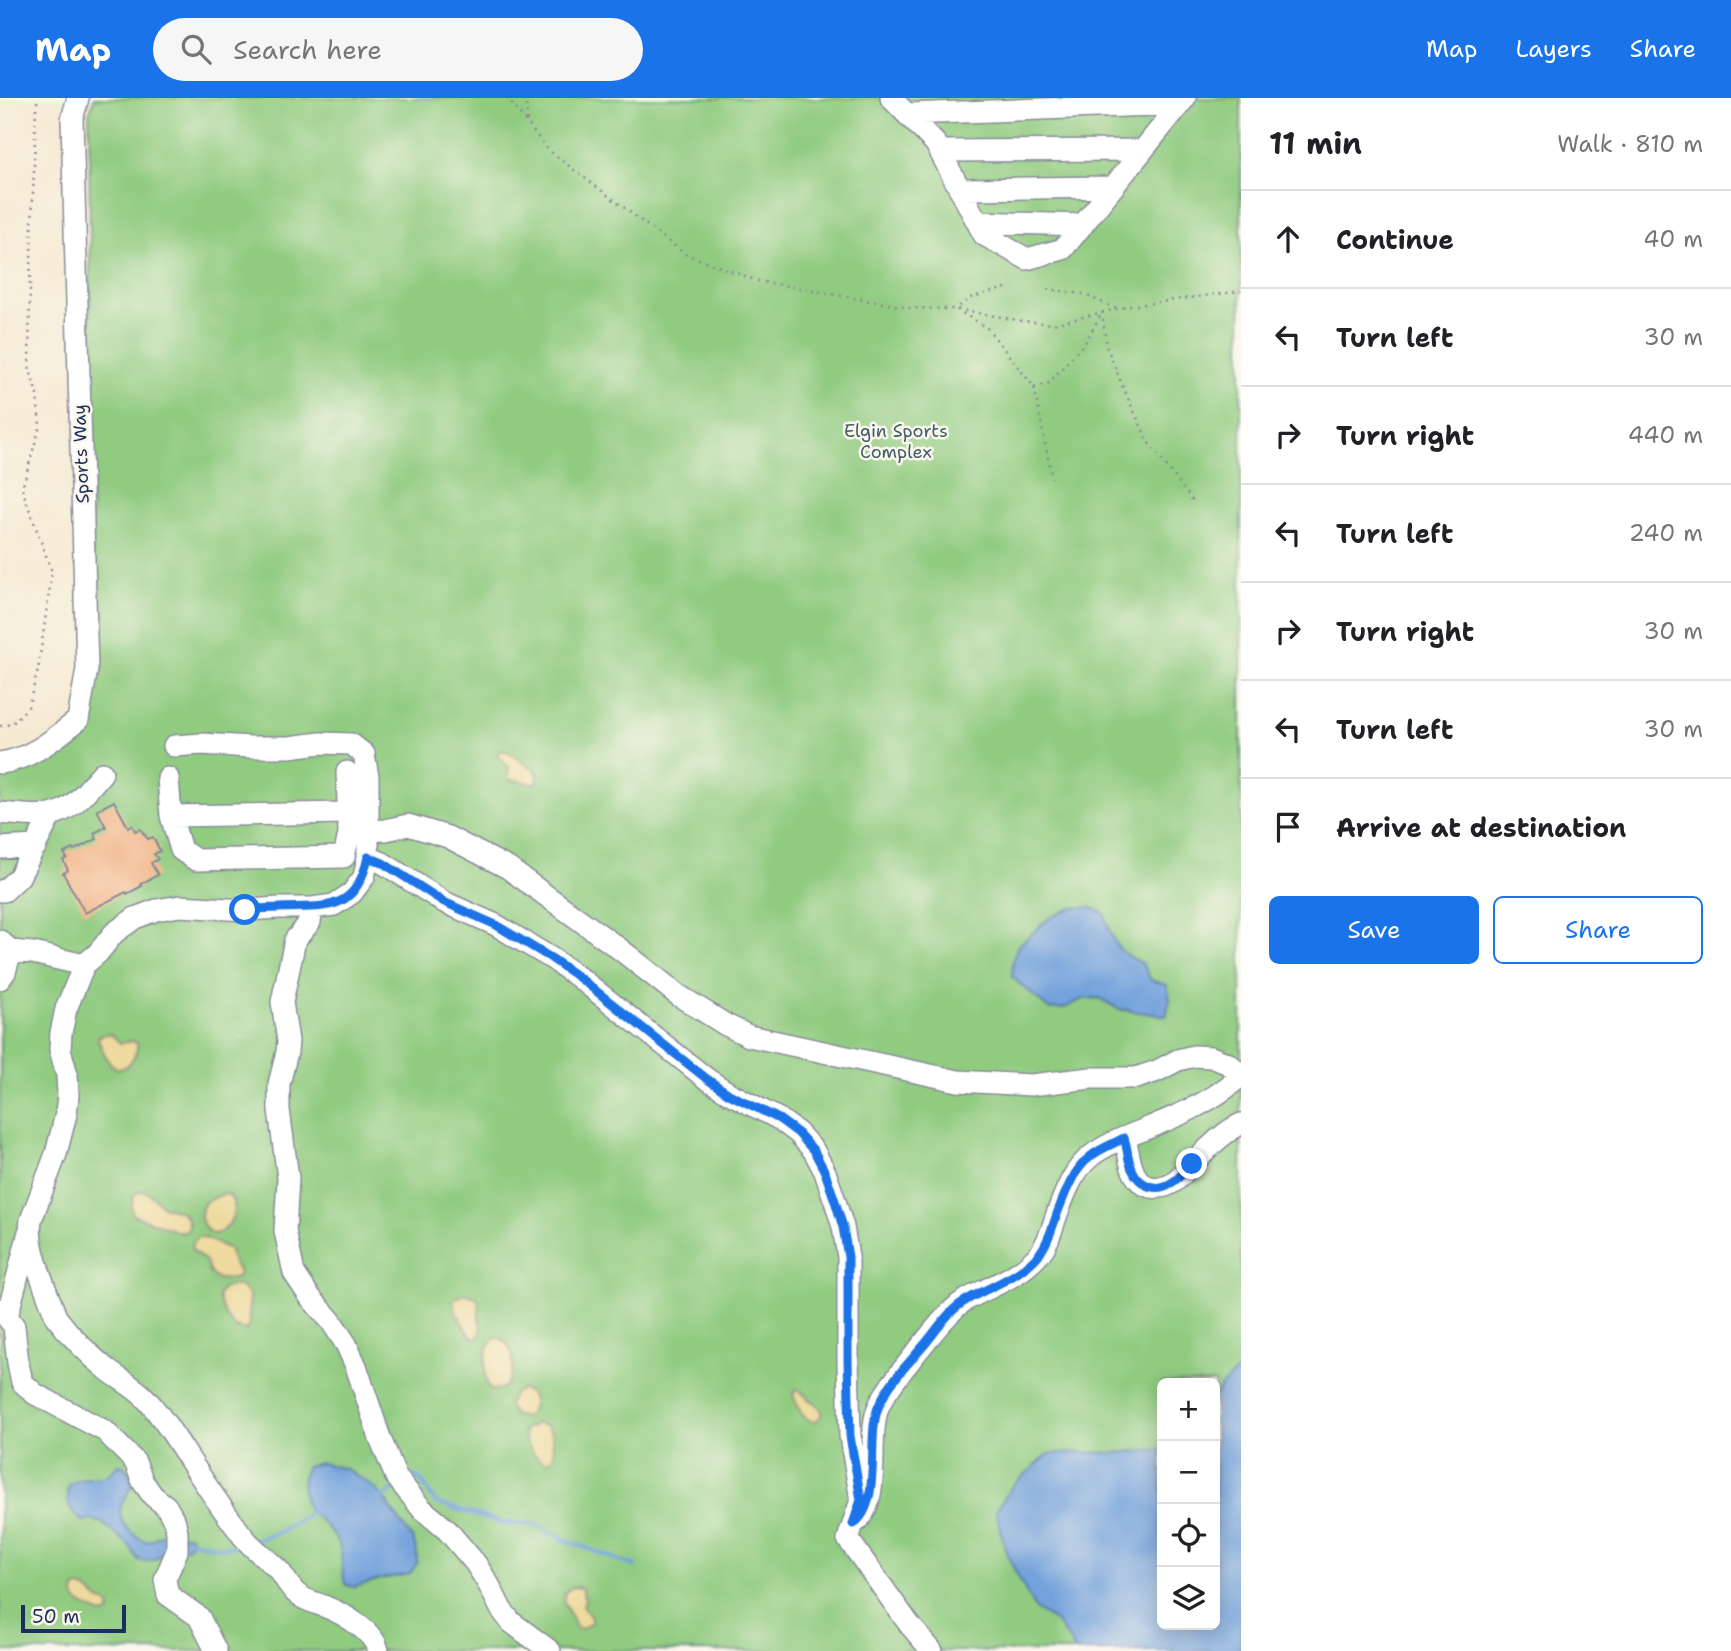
<!DOCTYPE html>
<html lang="en">
<head>
<meta charset="utf-8">
<style>
  :root { --surface:#fff; --page:#f6f6f6; --text:#202124; --muted:#757577; --line:#e0e0e0; --accent:#1a73e8 }
  body { margin:0; font-family:"Shantell Sans",sans-serif; background:var(--page); color:var(--text) }
  .controls { position:absolute; right:21px; bottom:21px; display:grid; overflow:hidden; border-radius:10px; box-shadow:0 4px 18px #0003 }
  .controls button { width:63px; height:63px; display:grid; place-items:center; padding:0; border:0; border-bottom:2px solid var(--line); background:var(--surface); color:var(--text); font:35px sans-serif }
  .scale { position:absolute; left:21px; bottom:18px; width:105px; box-sizing:border-box; padding-left:7px; border:4px solid #1b2f5e; border-top:0; font-size:19px; line-height:24px; white-space:nowrap; color:#1b2f5e; -webkit-text-stroke:5px #fbf7ec; paint-order:stroke }
  .stop { position:absolute; width:21px; height:21px; margin:-16px; border:5px solid #1a73e8; border-radius:50%; background:#fff }
  .stop.end { background:#1a73e8; border-color:#fff; box-shadow:0 2px 7px #0008 }
  .list { margin:0; padding:0; list-style:none }
  h2 { display:flex; justify-content:space-between; align-items:center; height:91px; margin:0; padding:0 28px; font-size:30px }
  h2 small { font-size:23px; font-weight:400; color:var(--muted) }
  .list li { display:grid; grid-template-columns:46px 1fr auto; gap:21px; align-items:center; box-sizing:border-box; height:98px; padding:0 28px; border-top:2px solid var(--line) }
  .list b { display:block; font-size:26px; white-space:nowrap }
  .list em { font-size:23px; font-style:normal; color:var(--muted) }
  .actions { display:flex; gap:14px; padding:21px 28px }
  .actions a { flex:1; padding:16px 0; border:2px solid var(--accent); border-radius:10px; text-align:center; font-size:24px; color:var(--accent) }
  .actions .main { background:var(--accent); color:#fff }
  .icon { flex:none; width:38px; height:38px; fill:none; stroke:currentColor; stroke-width:2; stroke-linecap:round; stroke-linejoin:round }
  .map { position:relative; flex:none; width:1241px; height:1553px; overflow:hidden }
  header { display:flex; align-items:center; gap:42px; box-sizing:border-box; height:98px; padding:0 35px; background:var(--accent); color:#fff }
  header strong { font-size:33px }
  nav { display:flex; gap:38px; margin-inline-start:auto; font-size:24px }
  .search { width:490px; height:63px; background:var(--page); display:flex; align-items:center; gap:18px; box-sizing:border-box; padding:0 24px; border-radius:38px; color:var(--muted); font-size:26px }
  main { display:flex }
  aside { flex:1; background:var(--surface) }
  .map>svg:first-child { display:block }
</style>
</head>
<body>
<header>
<strong>Map</strong>
<div class="search"><svg class="icon" aria-label="search" viewBox="0 0 24 24"><circle cx="10" cy="10" r="6"/><path d="M15 15l6 6"/></svg>Search here</div>
<nav><a>Map</a><a>Layers</a><a>Share</a></nav>
</header>
<main>
<div class="map">
<svg width="1241" height="1553" viewBox="0 0 1241 1553">
  <rect width="100%" height="100%" fill="#fbf7ec"/>
  <filter id="ink" filterUnits="userSpaceOnUse"><feTurbulence type="fractalNoise" baseFrequency=".0143" numOctaves="2"/><feDisplacementMap in="SourceGraphic" scale="14" xChannelSelector="R" yChannelSelector="G"/><feConvolveMatrix kernelMatrix="1 2 1 2 8 2 1 2 1" color-interpolation-filters="sRGB"/></filter>
  <filter id="wash" filterUnits="userSpaceOnUse"><feTurbulence type="fractalNoise" baseFrequency=".00686" numOctaves="4" result="noise"/><feDisplacementMap in="SourceGraphic" scale="28" xChannelSelector="R" yChannelSelector="G"/><feGaussianBlur stdDeviation="1.57" result="paint"/><feColorMatrix in="noise" values="0 0 0 0 0 0 0 0 0 0 0 0 0 0 0 0 0 1.4 0 .05"/><feComposite in="paint" operator="in"/></filter>
  <g filter="url(#wash)">
    <rect width="100%" height="100%" fill="#f5e9d2"/>
    <!-- green -->
    <path fill="#90cb80" stroke="#567d6f" stroke-width="2" fill-rule="evenodd" d="M94 0H1241V1553H0V674L31 672 93 622 89 17ZM1162 1285H1215V1527H1162Z"/>
    <!-- sand -->
    <path fill="#eeda9e" stroke="#84847e" stroke-width="2" d="M500 652 508 654 537 674C541 691 532 686 521 683 518 682 514 683 510 682L508 679 509 669 497 657Z
      M106 936H111L120 945 133 943 137 945C139 956 125 978 113 968 106 962 101 949 98 942L99 938Z
      M144 1093 149 1095 163 1108 182 1114 187 1120 189 1127 187 1133 181 1135 133 1117 131 1110 134 1097 138 1094Z
      M223 1096H228C242 1108 230 1136 212 1136 200 1128 198 1116 205 1104Z
      M199 1138C203 1139 226 1149 230 1152L232 1163 239 1174 237 1179C229 1182 215 1184 210 1175 207 1171 209 1168 206 1164 203 1160 196 1156 192 1152 191 1145 193 1142 199 1138Z
      M233 1188H240L249 1196V1227L246 1232C229 1232 222 1212 218 1198 222 1190 225 1189 233 1188Z
      M464 1196C484 1197 478 1208 479 1220 481 1230 484 1234 475 1241 467 1235 465 1231 461 1222 457 1214 452 1212 454 1201Z
      M498 1239C524 1250 513 1301 489 1291 483 1278 482 1245 498 1239Z
      M522 1291 529 1294C536 1304 534 1310 526 1319L515 1318 508 1308 513 1296Z
      M797 1291C803 1294 806 1299 811 1303 821 1309 828 1316 814 1324 800 1320 798 1309 793 1296L795 1292Z
      M537 1325 547 1328 552 1335 554 1358 547 1365C535 1360 523 1345 524 1332Z
      M79 1489C90 1490 91 1497 99 1502 102 1503 105 1504 108 1506L110 1513C109 1514 107 1516 105 1517 103 1517 79 1506 77 1503 73 1499 74 1497 75 1491Z
      M573 1489 582 1490 585 1502 583 1508 591 1520V1525L581 1531 575 1528 564 1504V1496L568 1492Z"/>
    <!-- water -->
    <path fill="#73a2dc" stroke="#47689d" stroke-width="2" d="M1090 809 1104 815C1113 843 1114 853 1142 865L1151 882 1167 887 1170 901 1166 918 1119 911 1099 900 1083 901 1064 910 1049 911 1012 879 1013 863 1017 849 1048 821 1071 810Z
      M1241 1269V1553H1075L1070 1543 1056 1524 1035 1511 1007 1457 996 1413 1012 1388 1049 1356 1072 1354 1113 1355 1162 1351V1527H1215V1299L1221 1288Z
      M320 1365 346 1371 372 1388 382 1398 413 1442 417 1454V1465L410 1476 381 1481 354 1489 346 1487C339 1474 345 1457 338 1444 334 1436 326 1428 320 1422 316 1418 310 1415 308 1411 301 1398 300 1380 307 1368Z
      M118 1367 124 1368C127 1372 132 1378 132 1384 132 1392 125 1398 122 1405 114 1423 132 1437 147 1444L161 1437H189L192 1443 187 1450 172 1445C160 1458 157 1465 138 1462L128 1446 102 1425 94 1422 82 1423C69 1412 66 1404 69 1387 73 1385 76 1383 80 1382 98 1376 102 1386 118 1367Z"/>
    <g fill="none" stroke-linecap="round" stroke-linejoin="round">
      <!-- stream -->
      <path stroke="#73a2dc" stroke-width="4.5" d="M407 1383 414 1378 422 1384 436 1405 506 1426H533L570 1444 635 1468
        M378 1402 397 1390
        M254 1442 279 1434 314 1413
        M192 1443 221 1449 243 1448"/>
    </g>
    <g id="blocks">
      <!-- building -->
      <path fill="#f2b285" d="M114 703 128 729 132 727 135 733 140 731 148 741 153 739 160 753 154 756 158 761 151 765 158 777 140 786 142 788 127 796 126 794 85 815 63 775 68 772 63 762 67 760 64 755 73 751 74 752 97 741 94 735 106 729 97 712Z"/>
    </g>
  </g>
  <g filter="url(#ink)">
    <use href="#blocks" fill-opacity="0" stroke="#888c98" stroke-width="2"/>
    <g fill="none" stroke-linecap="round" stroke-linejoin="round">
      <defs>
        <path id="minor" d="M891 0 936 46 984 137 1027 161 1063 151 1185 0
          M907 16 1180 6
          M940 53 1143 52
          M960 91 1113 89
          M977 124 1083 127
          M174 648 202 646 250 649H289L321 645 351 646 364 656 368 679V759L364 779 352 795 334 807 312 810H279L245 812 180 808 156 812 135 820 114 835 98 855 84 867 66 911 61 935 60 951 67 977 68 997 66 1016 56 1056 31 1122C26 1149 47 1193 56 1219 71 1239 89 1257 109 1273 122 1283 135 1289 147 1302 167 1324 182 1351 199 1376 212 1397 227 1417 242 1437 253 1452 269 1461 281 1475 286 1482 290 1490 297 1496 305 1503 317 1505 326 1509 344 1516 375 1534 378 1553
          M0 665C31 661 54 641 78 622L87 571 72 21 78 0
          M168 680 171 718 181 752 196 762 344 759 349 736 347 674
          M0 715C13 716 39 719 50 717 73 713 88 691 102 675
          M171 718 348 715
          M367 733 386 732 408 727 448 739 508 770 621 852 678 897 726 927 749 938 958 983 1031 987 1091 980H1136L1157 973 1178 962 1194 958 1211 959 1229 966 1237 973 1236 982C1210 1005 1175 1019 1143 1032 1126 1039 1106 1046 1091 1058 1073 1072 1065 1095 1057 1116 1052 1130 1049 1144 1040 1155 1021 1179 990 1188 964 1203 945 1215 916 1256 901 1274 893 1285 883 1297 878 1310 866 1341 884 1405 853 1426
          M0 750 36 748
          M368 759 383 765 444 804 496 827 551 860 581 881 707 981 729 995 779 1021 798 1035 814 1053 825 1074 835 1103 843 1129 848 1159V1263L850 1338 861 1402 848 1441 909 1526 932 1553
          M0 793H4L19 779 51 717
          M312 810 310 824 295 842 282 904 288 943 287 954 279 986V1012L288 1080 285 1133 294 1175 310 1199 331 1223 346 1246 356 1268 380 1340 396 1379 422 1411 447 1432 476 1466 489 1487 501 1511 511 1524 550 1553
          M0 843 11 853 33 855 84 867
          M0 881 5 874 11 853
          M1124 1040C1130 1053 1128 1069 1138 1081 1146 1091 1160 1092 1172 1085 1179 1081 1185 1073 1191 1067 1206 1053 1223 1034 1241 1026
          M0 1211 14 1228 18 1265 22 1284 35 1296 105 1333 135 1364 143 1384 153 1398 166 1408 175 1424 177 1434V1453L165 1481 168 1497 199 1519 216 1553
          M7 1219 29 1134"/>
      </defs>
      <!-- minor casing -->
      <use href="#minor" stroke="#888c98" stroke-width="24"/>
      <!-- path -->
      <path stroke="#888c98" stroke-width="2.5" stroke-dasharray="2 5" stroke-linecap="butt" d="M507 0 527 25
        M526 0 527 25 548 52 685 156 758 183 910 210 956 211 1023 223 1053 226 1130 208 1241 193
        M1006 190 970 200 956 211 987 230 1034 289 1052 380
        M1047 191 1083 196 1117 211
        M1102 214 1107 250 1125 294 1149 345 1195 406
        M1034 289 1049 285 1087 242 1102 214
        M0 628 12 626 28 609 38 572 52 474 22 391 40 328 37 297 29 268 30 186 36 9 38 0"/>
      <!-- minor -->
      <use href="#minor" stroke="#fff" stroke-width="21"/>
    </g>
  </g>
  <g fill="none" stroke-linecap="round" stroke-linejoin="round" filter="url(#ink)">
    <!-- route -->
    <path stroke="#1a73e8" stroke-width="9" d="M245 812C256 811 267 810 279 810 326 808 356 815 368 759L383 765 444 804 496 827 551 860 581 881 707 981 729 996 779 1021 798 1035 814 1053 825 1074 835 1103 843 1129 848 1159V1263L850 1338 861 1402 853 1426C883 1406 866 1340 878 1310 887 1286 909 1265 925 1246 937 1232 948 1213 965 1203 990 1188 1021 1179 1040 1155 1049 1143 1052 1130 1057 1116 1065 1095 1073 1072 1091 1058 1101 1050 1113 1046 1124 1040 1127 1048 1127 1054 1129 1062 1134 1083 1151 1097 1171 1085 1179 1081 1186 1072 1192 1066"/>
  </g>
  <g text-anchor="middle" dominant-baseline="central" stroke-width="5" stroke-linejoin="round" paint-order="stroke">
    <!-- park labels -->
    <g font-size="18" fill="#3e5e68" stroke="#fbf7ec">
      <text x="896" y="333">Elgin Sports<tspan x="896" dy="21">Complex</tspan></text>
    </g>
    <!-- street labels -->
    <g font-size="18" fill="#1b2f5e" stroke="#fbf7ec">
      <text transform="translate(81 356) rotate(-92)">Sports Way</text>
    </g>
  </g>
</svg>
<div class="controls">
<button>+</button>
<button>−</button>
<button><svg class="icon" aria-label="locate" viewBox="0 0 24 24"><circle cx="12" cy="12" r="6"/><path d="M12 2v4M12 18v4M2 12h4M18 12h4"/></svg></button>
<button><svg class="icon" aria-label="layers" viewBox="0 0 24 24"><path d="M12 4l9 5-9 5-9-5zM3 14l9 5 9-5"/></svg></button>
</div>
<div class="scale">50 m</div>
<div class="stop" style="left:245px;top:812px"></div>
<div class="stop end" style="left:1192px;top:1066px"></div>
</div>
<aside>
<h2>11 min<small>Walk · 810 m</small></h2>
<ul class="list">
<li><svg class="icon" aria-label="ahead" viewBox="0 0 24 24"><path d="M12 20V5M6 11l6-6 6 6"/></svg><div><b>Continue</b></div><em>40 m</em></li>
<li><svg class="icon" aria-label="left" viewBox="0 0 24 24"><path d="M17 20v-9H6M10 6l-5 5 5 5"/></svg><div><b>Turn left</b></div><em>30 m</em></li>
<li><svg class="icon" aria-label="right" viewBox="0 0 24 24"><path d="M7 20v-9h11M14 6l5 5-5 5"/></svg><div><b>Turn right</b></div><em>440 m</em></li>
<li><svg class="icon" aria-label="left" viewBox="0 0 24 24"><path d="M17 20v-9H6M10 6l-5 5 5 5"/></svg><div><b>Turn left</b></div><em>240 m</em></li>
<li><svg class="icon" aria-label="right" viewBox="0 0 24 24"><path d="M7 20v-9h11M14 6l5 5-5 5"/></svg><div><b>Turn right</b></div><em>30 m</em></li>
<li><svg class="icon" aria-label="left" viewBox="0 0 24 24"><path d="M17 20v-9H6M10 6l-5 5 5 5"/></svg><div><b>Turn left</b></div><em>30 m</em></li>
<li><svg class="icon" aria-label="arrive" viewBox="0 0 24 24"><path d="M6 21V4h12l-3 4 3 4H6"/></svg><div><b>Arrive at destination</b></div></li>
</ul>
<div class="actions"><a class="main">Save</a><a>Share</a></div>
</aside>
</main>
</body>
</html>
